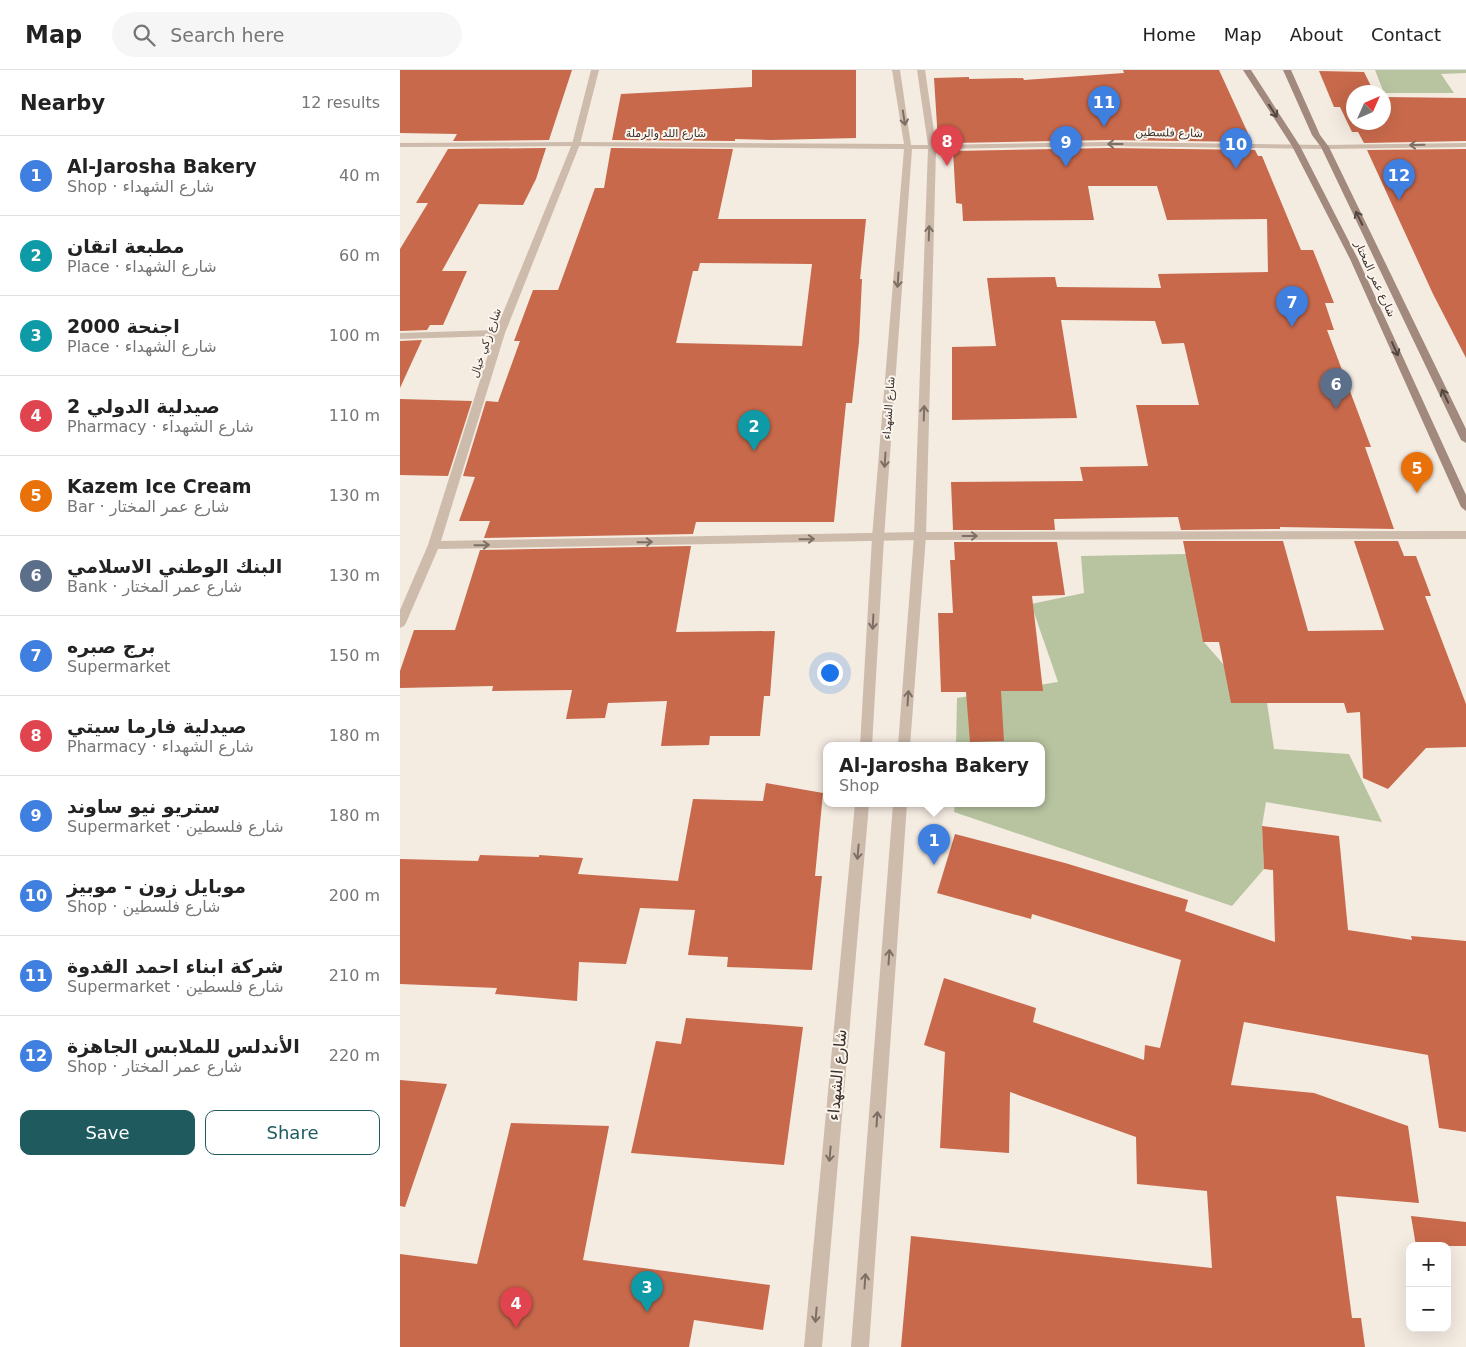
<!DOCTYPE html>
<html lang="en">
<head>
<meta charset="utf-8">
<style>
  :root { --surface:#fff; --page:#f6f6f6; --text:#222; --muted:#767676; --line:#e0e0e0; --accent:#1f5a5e }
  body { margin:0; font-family:"DejaVu Sans","Noto Naskh Arabic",sans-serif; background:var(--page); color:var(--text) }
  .controls { position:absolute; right:15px; bottom:15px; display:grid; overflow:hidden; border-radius:10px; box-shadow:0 5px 20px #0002 }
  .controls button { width:45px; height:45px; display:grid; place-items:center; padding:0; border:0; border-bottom:1px solid var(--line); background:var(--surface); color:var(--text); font:25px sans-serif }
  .compass { position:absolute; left:946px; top:15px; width:45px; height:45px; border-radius:50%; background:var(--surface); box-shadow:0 5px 20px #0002; rotate:45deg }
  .you { position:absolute; left:429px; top:602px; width:18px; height:18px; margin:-12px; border:4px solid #fff; border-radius:50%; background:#1a73e8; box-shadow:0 0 0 8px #1a73e833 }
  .badge { display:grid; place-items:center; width:32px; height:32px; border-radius:50%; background:var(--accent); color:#fff; font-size:16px; font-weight:700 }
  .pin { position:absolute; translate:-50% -41px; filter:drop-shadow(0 1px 2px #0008) }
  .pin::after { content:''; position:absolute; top:26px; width:18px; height:15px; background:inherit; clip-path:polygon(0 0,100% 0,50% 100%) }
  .popup { position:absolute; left:423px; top:672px; width:222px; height:65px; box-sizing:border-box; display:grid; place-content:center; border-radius:10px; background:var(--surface); filter:drop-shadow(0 1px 4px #0005); font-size:16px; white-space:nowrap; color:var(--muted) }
  .popup b { font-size:19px; color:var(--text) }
  .popup::after { content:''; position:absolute; left:50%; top:100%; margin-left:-10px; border:10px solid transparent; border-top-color:var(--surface) }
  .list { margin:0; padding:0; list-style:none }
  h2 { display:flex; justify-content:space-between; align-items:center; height:65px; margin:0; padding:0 20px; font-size:21px }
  h2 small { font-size:16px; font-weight:400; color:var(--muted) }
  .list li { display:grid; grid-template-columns:32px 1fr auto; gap:15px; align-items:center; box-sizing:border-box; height:80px; padding:0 20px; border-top:1px solid var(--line) }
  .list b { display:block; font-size:19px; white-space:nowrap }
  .list p { margin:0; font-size:16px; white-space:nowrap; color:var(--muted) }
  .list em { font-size:16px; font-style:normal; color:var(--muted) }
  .actions { display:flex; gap:10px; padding:15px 20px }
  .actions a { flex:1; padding:11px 0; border:1px solid var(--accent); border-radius:10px; text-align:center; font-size:18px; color:var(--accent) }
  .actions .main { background:var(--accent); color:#fff }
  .icon { flex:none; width:28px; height:28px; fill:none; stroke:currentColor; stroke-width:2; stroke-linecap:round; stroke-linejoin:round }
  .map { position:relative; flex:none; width:1066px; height:1277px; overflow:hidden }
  header { display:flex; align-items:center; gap:30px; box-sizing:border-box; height:70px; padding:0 25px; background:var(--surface); border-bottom:1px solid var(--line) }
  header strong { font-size:24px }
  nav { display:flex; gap:28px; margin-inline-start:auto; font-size:18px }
  .search { width:350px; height:45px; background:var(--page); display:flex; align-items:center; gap:12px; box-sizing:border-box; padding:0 18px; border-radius:28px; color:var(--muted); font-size:19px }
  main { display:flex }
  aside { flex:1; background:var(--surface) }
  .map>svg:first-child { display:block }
</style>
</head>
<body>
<header>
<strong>Map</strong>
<div class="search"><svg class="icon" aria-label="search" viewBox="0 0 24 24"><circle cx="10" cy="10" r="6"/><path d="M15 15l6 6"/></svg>Search here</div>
<nav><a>Home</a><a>Map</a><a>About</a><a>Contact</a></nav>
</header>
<main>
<aside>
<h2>Nearby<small>12 results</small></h2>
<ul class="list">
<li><span class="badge" style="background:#3f7fe0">1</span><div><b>Al-Jarosha Bakery</b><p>Shop · شارع الشهداء</p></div><em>40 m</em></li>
<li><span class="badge" style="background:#0f9aa8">2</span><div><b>مطبعة اتقان</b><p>Place · شارع الشهداء</p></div><em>60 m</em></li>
<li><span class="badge" style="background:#0f9aa8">3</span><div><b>اجنحة 2000</b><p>Place · شارع الشهداء</p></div><em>100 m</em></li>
<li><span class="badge" style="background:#e0444e">4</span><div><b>صيدلية الدولي 2</b><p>Pharmacy · شارع الشهداء</p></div><em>110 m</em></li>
<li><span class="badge" style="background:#e8710a">5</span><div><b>Kazem Ice Cream</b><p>Bar · شارع عمر المختار</p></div><em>130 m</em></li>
<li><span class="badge" style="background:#5c6f8a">6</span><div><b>البنك الوطني الاسلامي</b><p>Bank · شارع عمر المختار</p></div><em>130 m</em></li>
<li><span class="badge" style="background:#3f7fe0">7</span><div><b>برج صبره</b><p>Supermarket</p></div><em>150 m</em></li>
<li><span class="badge" style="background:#e0444e">8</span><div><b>صيدلية فارما سيتي</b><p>Pharmacy · شارع الشهداء</p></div><em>180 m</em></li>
<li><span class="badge" style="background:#3f7fe0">9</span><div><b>ستريو نيو ساوند</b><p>Supermarket · شارع فلسطين</p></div><em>180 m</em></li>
<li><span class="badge" style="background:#3f7fe0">10</span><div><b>موبايل زون - موبيز</b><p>Shop · شارع فلسطين</p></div><em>200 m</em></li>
<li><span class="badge" style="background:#3f7fe0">11</span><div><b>شركة ابناء احمد القدوة</b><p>Supermarket · شارع فلسطين</p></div><em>210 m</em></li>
<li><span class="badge" style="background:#3f7fe0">12</span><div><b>الأندلس للملابس الجاهزة</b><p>Shop · شارع عمر المختار</p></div><em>220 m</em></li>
</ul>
<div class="actions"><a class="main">Save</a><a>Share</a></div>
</aside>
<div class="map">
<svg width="1066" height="1277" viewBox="0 0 1066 1277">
  <rect width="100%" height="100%" fill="#f4ebe1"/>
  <!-- green -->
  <path fill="#b8c4a0" d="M975 0H1066V3L1041 4 1054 23H984Z
    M786 484 803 571 824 595 867 633 874 679 949 684 982 752 866 732 862 756 864 799 832 836 554 742 555 734H642V676H556L557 628 658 612 631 534 684 523 681 486Z"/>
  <!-- building -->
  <path fill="#c8694b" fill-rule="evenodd" d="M0 0H172L149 70 53 71 57 64 0 63Z
    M352 0H456V68L371 70 335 69V71L212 70 221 24 352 17Z
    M723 0H819L852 72 708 70 553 73V71H538L534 8 569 7V9L623 8 624 10 724 3Z
    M919 1 964 2 974 22H954V52H984V27L1066 28V71L964 73 958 62H952L940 37H934Z
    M146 78 136 109 123 135 79 134 42 201H67L43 255H30L27 260 0 261V179L28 133H16L48 79Z
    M211 78 333 79 318 149H466L460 209H462L459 272 452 333H446L434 452H296L293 464 84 468 90 451H59L75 407 63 406 86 331 98 332 120 271H114L133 220H158L195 118H204ZM300 193 412 194 402 276 276 273 293 201H298Z
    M708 78 855 80 858 86H862L901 180H913L934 233H925L934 260H927L971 377H965L994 459 880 457V459L781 460 778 447 654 449 655 460H553L551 412 683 411 680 397 748 396 736 335H799L784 273 762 274 755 251 661 250 677 348 552 350V277L596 276 587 208 655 207 657 217 761 218 758 204 868 202 867 149 767 150 757 116H688L694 150 563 151 562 134 556 133 553 81Z
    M1066 79V288L1033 224 967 80Z
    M22 270 0 318V271Z
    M0 329 72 331 48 406 0 405Z
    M783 471H883L908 561 984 560 954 471H998L1004 486H1016L1031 526H1025L1066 634V677L1026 678 988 719 963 708 960 642 947 643 944 633H831L819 572H803Z
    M554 472H657L665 525 632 526 643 621H601L604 671 570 672 566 622H541L538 543H553L550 490H555Z
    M291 476 276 562 375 561 370 626H364L360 666H310L309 675 261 676 267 631 208 633 205 648 166 649 172 620 92 621 93 616 0 618V601L14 560H55L80 480Z
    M366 713 423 723 415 806H422L412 900 327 897 328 887 288 885 295 840 240 838 226 894 179 892 177 931 95 924 97 918 0 914V789L78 791 80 785 139 787V785L183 788 178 804 278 811 293 729 363 731Z
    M862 756 939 766 948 860 1012 870 1011 866 1066 871V1062L1039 1058 1028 985 844 952 831 1015 914 1023 1008 1056 1019 1133 936 1126 952 1248H961L965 1277H501L511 1166 812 1198 807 1121 737 1114 736 1067 610 1022 609 1083 540 1078 545 982 524 975 544 908 636 938 633 952 744 990 745 975 760 978 781 890 632 844 631 849 537 823 555 764 665 793 788 830 785 841 875 872 873 800 864 799Z
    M286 948 403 957 384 1095 231 1083 256 971 281 974Z
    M0 1010 47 1014 5 1137 0 1136Z
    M111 1053 209 1056 183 1190 370 1215 363 1260 294 1250 289 1277H0V1184L77 1194Z
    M1011 1146 1066 1152V1176H1016Z"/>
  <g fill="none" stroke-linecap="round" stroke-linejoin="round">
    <!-- minor -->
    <path fill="#cdbbac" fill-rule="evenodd" d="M191 0H199L180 74 105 263 41 471 520 462 1066 461V469L520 470 38 479 6 553 4 556 0 558V540L28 475 94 266 0 269V263L96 260 172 74Z"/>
    <!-- tertiary -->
    <path fill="#cdbbac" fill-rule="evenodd" d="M492 0H500L511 75H528L517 0H525L536 75 708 72 925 75 1066 73V77L925 79 708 76 536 79 526 466 510 676H498L514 466 528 79H512L484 468 472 676H460L472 468 504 79 176 76 0 77V73L176 72 504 74Z
      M455 734H469L422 1277H404Z
      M493 734H507L469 1277H451Z"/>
    <!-- secondary -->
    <path fill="#a18a7d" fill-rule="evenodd" d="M843 0H851L900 76 958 189 1066 425V441L1061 437 950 189 892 76Z
      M883 0H891L920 65 929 77 1066 359V373L1061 370 921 77 912 65Z"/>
  </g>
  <!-- one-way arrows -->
  <defs><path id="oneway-shaft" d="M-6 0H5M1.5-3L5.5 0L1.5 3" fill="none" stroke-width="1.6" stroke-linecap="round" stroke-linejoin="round" transform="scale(1.25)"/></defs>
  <g stroke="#544640">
    <use href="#oneway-shaft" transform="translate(873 41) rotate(57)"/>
    <use href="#oneway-shaft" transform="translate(959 148) rotate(-116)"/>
    <use href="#oneway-shaft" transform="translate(995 279) rotate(66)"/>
    <use href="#oneway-shaft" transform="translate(1045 326) rotate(-116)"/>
  </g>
  <g stroke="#7d6f65">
    <use href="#oneway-shaft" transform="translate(504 48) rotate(81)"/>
    <use href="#oneway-shaft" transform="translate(715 74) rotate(-180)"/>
    <use href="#oneway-shaft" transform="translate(1017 75) rotate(179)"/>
    <use href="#oneway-shaft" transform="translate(529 163) rotate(-88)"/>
    <use href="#oneway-shaft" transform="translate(498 210) rotate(94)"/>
    <use href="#oneway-shaft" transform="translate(524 343) rotate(-88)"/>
    <use href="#oneway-shaft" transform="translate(485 390) rotate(94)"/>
    <use href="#oneway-shaft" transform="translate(570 466)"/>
    <use href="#oneway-shaft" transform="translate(407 469) rotate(-1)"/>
    <use href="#oneway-shaft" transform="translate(245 472) rotate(-1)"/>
    <use href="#oneway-shaft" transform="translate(82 475) rotate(-1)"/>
    <use href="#oneway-shaft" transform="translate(473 552) rotate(93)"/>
    <use href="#oneway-shaft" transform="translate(508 628) rotate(-86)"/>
    <use href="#oneway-shaft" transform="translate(458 782) rotate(95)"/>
    <use href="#oneway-shaft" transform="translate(489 887) rotate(-86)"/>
    <use href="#oneway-shaft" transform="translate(477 1049) rotate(-86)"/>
    <use href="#oneway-shaft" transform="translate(430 1084) rotate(95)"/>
    <use href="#oneway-shaft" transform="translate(465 1211) rotate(-86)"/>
    <use href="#oneway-shaft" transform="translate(416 1245) rotate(95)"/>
  </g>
  <g text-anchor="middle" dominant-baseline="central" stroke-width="4" stroke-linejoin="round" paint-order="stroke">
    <!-- far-street labels -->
    <g font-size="11" fill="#3b302b" stroke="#fbf5ee">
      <text x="266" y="63">شارع اللد والرملة</text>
      <text transform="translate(769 63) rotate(1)">شارع فلسطين</text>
      <text transform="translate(975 209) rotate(65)">شارع عمر المختار</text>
      <text transform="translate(86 273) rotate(-71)">شارع زكي خيال</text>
      <text transform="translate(489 338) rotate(-86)">شارع الشهداء</text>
    </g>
    <!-- near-street labels -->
    <g font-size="16" fill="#3b302b" stroke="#fbf5ee">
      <text transform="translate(437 1005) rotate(-85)">شارع الشهداء</text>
    </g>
  </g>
</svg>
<div class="controls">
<button>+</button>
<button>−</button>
</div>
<svg class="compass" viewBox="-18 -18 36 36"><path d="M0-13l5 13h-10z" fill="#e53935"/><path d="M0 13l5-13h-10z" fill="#767676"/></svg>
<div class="you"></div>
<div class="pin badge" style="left:534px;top:795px;background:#3f7fe0">1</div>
<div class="popup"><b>Al-Jarosha Bakery</b>Shop</div>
<div class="pin badge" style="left:354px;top:381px;background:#0f9aa8">2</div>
<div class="pin badge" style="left:247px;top:1242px;background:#0f9aa8">3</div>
<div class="pin badge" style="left:116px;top:1258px;background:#e0444e">4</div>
<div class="pin badge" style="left:1017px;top:423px;background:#e8710a">5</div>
<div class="pin badge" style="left:936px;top:339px;background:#5c6f8a">6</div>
<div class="pin badge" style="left:892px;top:257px;background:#3f7fe0">7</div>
<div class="pin badge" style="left:547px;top:96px;background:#e0444e">8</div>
<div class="pin badge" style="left:666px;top:97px;background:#3f7fe0">9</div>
<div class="pin badge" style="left:836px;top:99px;background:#3f7fe0">10</div>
<div class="pin badge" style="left:704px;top:57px;background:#3f7fe0">11</div>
<div class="pin badge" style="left:999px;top:130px;background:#3f7fe0">12</div>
</div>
</main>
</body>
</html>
